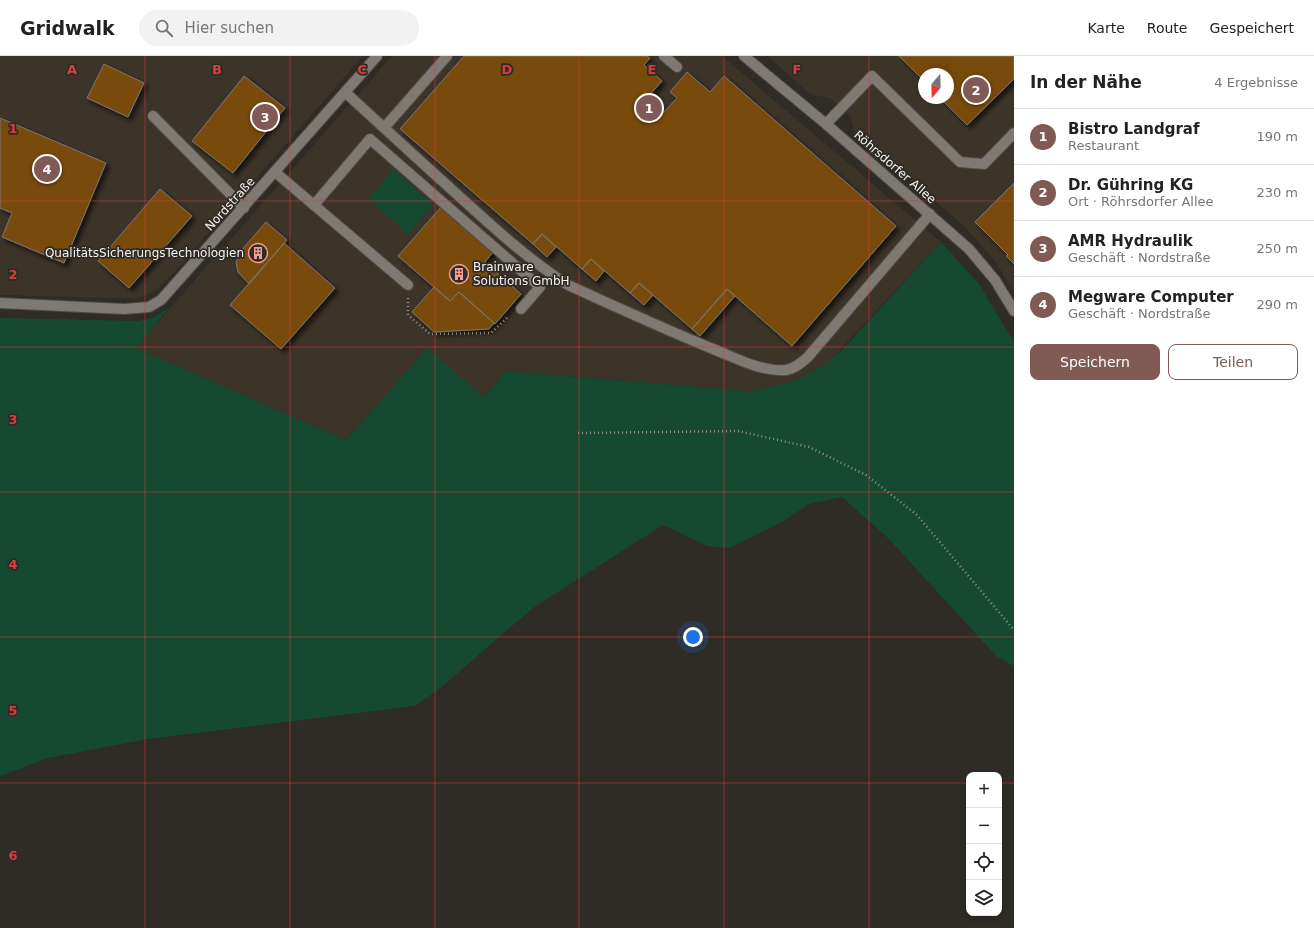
<!DOCTYPE html>
<html lang="de">
<head>
<meta charset="utf-8">
<style>
  :root { --surface:#fff; --page:#f2f2f2; --text:#222; --muted:#767676; --line:#e0e0e0; --accent:#815955 }
  body { margin:0; font-family:"DejaVu Sans",sans-serif; background:var(--page); color:var(--text) }
  .controls { position:absolute; right:12px; bottom:12px; display:grid; overflow:hidden; border-radius:8px; box-shadow:0 2px 6px #0003 }
  .controls button { width:36px; height:36px; display:grid; place-items:center; padding:0; border:0; border-bottom:1px solid var(--line); background:var(--surface); color:var(--text); font:20px sans-serif }
  .compass { position:absolute; left:918px; top:12px; width:36px; height:36px; border-radius:50%; background:var(--surface); box-shadow:0 2px 6px #0003; rotate:199deg }
  .you { position:absolute; left:693px; top:581px; width:14px; height:14px; margin:-10px; border:3px solid #fff; border-radius:50%; background:#1a73e8; box-shadow:0 0 0 6px #1a73e833 }
  .badge { display:grid; place-items:center; width:26px; height:26px; border-radius:50%; background:var(--accent); color:#fff; font-size:13px; font-weight:700 }
  .pin { position:absolute; translate:-50% -50%; border:2px solid #fff; box-shadow:0 1px 4px #0006 }
  .list { margin:0; padding:0; list-style:none }
  h2 { display:flex; justify-content:space-between; align-items:center; height:52px; margin:0; padding:0 16px; font-size:17px }
  h2 small { font-size:13px; font-weight:400; color:var(--muted) }
  .list li { display:grid; grid-template-columns:26px 1fr auto; gap:12px; align-items:center; box-sizing:border-box; height:56px; padding:0 16px; border-top:1px solid var(--line) }
  .list b { display:block; font-size:15px; white-space:nowrap }
  .list p { margin:0; font-size:13px; white-space:nowrap; color:var(--muted) }
  .list em { font-size:13px; font-style:normal; color:var(--muted) }
  .actions { display:flex; gap:8px; padding:12px 16px }
  .actions a { flex:1; padding:9px 0; border:1px solid var(--accent); border-radius:8px; text-align:center; font-size:14px; color:var(--accent) }
  .actions .main { background:var(--accent); color:#fff }
  .icon { flex:none; width:22px; height:22px; fill:none; stroke:currentColor; stroke-width:2; stroke-linecap:round; stroke-linejoin:round }
  .map { position:relative; flex:none; width:1014px; height:872px; overflow:hidden }
  header { display:flex; align-items:center; gap:24px; box-sizing:border-box; height:56px; padding:0 20px; background:var(--surface); border-bottom:1px solid var(--line) }
  header strong { font-size:19px }
  nav { display:flex; gap:22px; margin-inline-start:auto; font-size:14px }
  .search { width:280px; height:36px; background:var(--page); display:flex; align-items:center; gap:10px; box-sizing:border-box; padding:0 14px; border-radius:22px; color:var(--muted); font-size:15px }
  main { display:flex }
  aside { flex:1; background:var(--surface) }
  .map>svg:first-child { display:block }
</style>
</head>
<body>
<header>
<strong>Gridwalk</strong>
<div class="search"><svg class="icon" aria-label="search" viewBox="0 0 24 24"><circle cx="10" cy="10" r="6"/><path d="M15 15l6 6"/></svg>Hier suchen</div>
<nav><a>Karte</a><a>Route</a><a>Gespeichert</a></nav>
</header>
<main>
<div class="map">
<svg width="1014" height="872" viewBox="0 0 1014 872">
  <defs>
    <filter id="shadow"><feDropShadow dx="3.5" dy="3.5" stdDeviation="2" flood-color="#0009"/></filter>
  </defs>
  <rect width="100%" height="100%" fill="#2f2b26"/>
  <!-- built -->
  <path fill="#3c3329" fill-rule="evenodd" d="M0 0H363L177 213 154 236 137 243 0 239Z
    M392 0H722L941 186 827 308 812 318 794 325 771 332 749 335 506 315 484 341 427 293 346 384 135 292Z
    M768 0H1014V236L995 205 962 168 855 78 850 60 830 42 811 39ZM924 18H948V42H924Z"/>
  <!-- green -->
  <path fill="#164932" d="M394 114 433 148 408 178 368 143Z
    M941 186 979 228 1014 286V610L997 601 888 482 842 441 809 448 782 466 729 492 707 490 663 469 533 552 438 634 415 650 148 683 48 702 0 720V262L138 265 152 262 169 252 136 292 346 384 427 292 484 341 506 315 749 335C789 329 814 320 843 293Z"/>
  <!-- building -->
  <path fill="#784c10" stroke="#7b7670" filter="url(#shadow)" d="M464 0H647L650 2 644 9 662 25 645 44 661 59 677 42 670 36 687 16 710 36 724 20 896 170 792 290 727 233 692 273 639 227 630 237 591 203 582 213 542 178 533 188 400 73Z
    M899 0H1014V23L967 69 940 42H948V18H924V25Z
    M104 8 144 27 128 61 87 42Z
    M244 20 285 52 233 117 192 85Z
    M0 62 106 107 64 207 2 181 12 157 0 152Z
    M1014 127V208L1006 200 1008 199 975 166Z
    M160 133 192 160 129 232 98 205Z
    M442 150 494 195 485 206 521 238 495 268 459 236 450 245 398 200Z
    M266 166 287 184 249 228 238 216 236 206 238 202 239 197Z
    M542 178 556 191 547 201 533 188Z
    M284 187 335 232 281 293 230 249Z
    M591 203 604 215 596 225 582 213Z
    M639 227 653 239 644 249 630 237Z
    M434 231 450 245 459 236 494 267 489 273 434 276 412 256Z
    M727 233 735 240 700 280 692 273Z"/>
  <g fill="none" stroke-linecap="round" stroke-linejoin="round">
    <defs>
      <path id="minor" d="M664 0 677 11
        M744 0 826 68 969 193 995 224 1014 255
        M345 36C383 71 421 106 460 141 494 172 529 204 568 229 616 251 664 273 713 293 736 302 761 316 786 314 794 313 801 307 807 302L930 158
        M153 60 244 152
        M826 68 872 20 960 106 984 108 1014 77
        M384 72 447 0
        M275 116 408 229
        M314 149 370 83 540 231 521 253
        M0 247 124 253 149 251 161 244 377 0"/>
    </defs>
    <!-- minor casing -->
    <use href="#minor" stroke="#4d4945" stroke-width="12"/>
    <!-- path -->
    <path stroke="#928e8a" stroke-width="2.5" stroke-dasharray="1 3" stroke-linecap="butt" d="M408 242V259L430 278 491 277 509 260
      M578 377 738 375 809 391 866 419 917 459 1014 574"/>
    <!-- minor -->
    <use href="#minor" stroke="#7f7973" stroke-width="10"/>
  </g>
  <!-- grid -->
  <path fill="none" stroke="#d93c3c" stroke-width="1" stroke-opacity="0.55" d="M145 0V872M290 0V872M435 0V872M579 0V872M724 0V872M869 0V872M0 145H1014M0 291H1014M0 436H1014M0 581H1014M0 727H969M999 727H1014"/>
  <!-- icons -->
  <defs>
    <symbol id="building-ring" viewBox="-11 -11 22 22"><circle r="9.5" fill="#2f2b26" stroke="#f59c94" stroke-width="1.5"/><path d="M-4-6H4V6H1V3H-1V6H-4ZM-2.5-4.3h1.7v1.8h-1.7ZM.8-4.3h1.7v1.8H.8ZM-2.5-1h1.7V.8h-1.7ZM.8-1h1.7V.8H.8Z" fill="#f59c94"/></symbol>
  </defs>
  <g fill-rule="evenodd">
    <use href="#building-ring" x="247" y="186" width="22" height="22"/>
    <use href="#building-ring" x="448" y="207" width="22" height="22"/>
  </g>
  <g text-anchor="middle" dominant-baseline="central" stroke-width="3.5" stroke-linejoin="round" paint-order="stroke">
    <!-- street labels -->
    <g font-size="12" fill="#f6f3f0" stroke="#2f2b26">
      <text transform="translate(895 111) rotate(41)">Röhrsdorfer Allee</text>
      <text transform="translate(230 148) rotate(-48)">Nordstraße</text>
    </g>
    <!-- poi labels -->
    <g font-size="12" fill="#f6f3f0" stroke="#2f2b26" text-anchor="end">
      <text x="244" y="197">QualitätsSicherungsTechnologien</text>
      <text x="473" y="211" text-anchor="start">Brainware<tspan x="473" dy="14">Solutions GmbH</tspan></text>
    </g>
  </g>
  <g font-size="13" text-anchor="middle" font-weight="bold" fill="#d93c3c" stroke="#2f2b26" stroke-width="3.5" stroke-linejoin="round" paint-order="stroke">
    <text x="72" y="18">A</text>
    <text x="217" y="18">B</text>
    <text x="362" y="18">C</text>
    <text x="507" y="18">D</text>
    <text x="652" y="18">E</text>
    <text x="797" y="18">F</text>
    <text x="13" y="77">1</text>
    <text x="13" y="223">2</text>
    <text x="13" y="368">3</text>
    <text x="13" y="513">4</text>
    <text x="13" y="659">5</text>
    <text x="13" y="804">6</text>
  </g>
</svg>
<div class="controls">
<button>+</button>
<button>−</button>
<button><svg class="icon" aria-label="locate" viewBox="0 0 24 24"><circle cx="12" cy="12" r="6"/><path d="M12 2v4M12 18v4M2 12h4M18 12h4"/></svg></button>
<button><svg class="icon" aria-label="layers" viewBox="0 0 24 24"><path d="M12 4l9 5-9 5-9-5zM3 14l9 5 9-5"/></svg></button>
</div>
<svg class="compass" viewBox="-18 -18 36 36"><path d="M0-13l5 13h-10z" fill="#e53935"/><path d="M0 13l5-13h-10z" fill="#767676"/></svg>
<div class="you"></div>
<div class="pin badge" style="left:649px;top:52px">1</div>
<div class="pin badge" style="left:976px;top:34px">2</div>
<div class="pin badge" style="left:265px;top:61px">3</div>
<div class="pin badge" style="left:47px;top:113px">4</div>
</div>
<aside>
<h2>In der Nähe<small>4 Ergebnisse</small></h2>
<ul class="list">
<li><span class="badge">1</span><div><b>Bistro Landgraf</b><p>Restaurant</p></div><em>190 m</em></li>
<li><span class="badge">2</span><div><b>Dr. Gühring KG</b><p>Ort · Röhrsdorfer Allee</p></div><em>230 m</em></li>
<li><span class="badge">3</span><div><b>AMR Hydraulik</b><p>Geschäft · Nordstraße</p></div><em>250 m</em></li>
<li><span class="badge">4</span><div><b>Megware Computer</b><p>Geschäft · Nordstraße</p></div><em>290 m</em></li>
</ul>
<div class="actions"><a class="main">Speichern</a><a>Teilen</a></div>
</aside>
</main>
</body>
</html>
